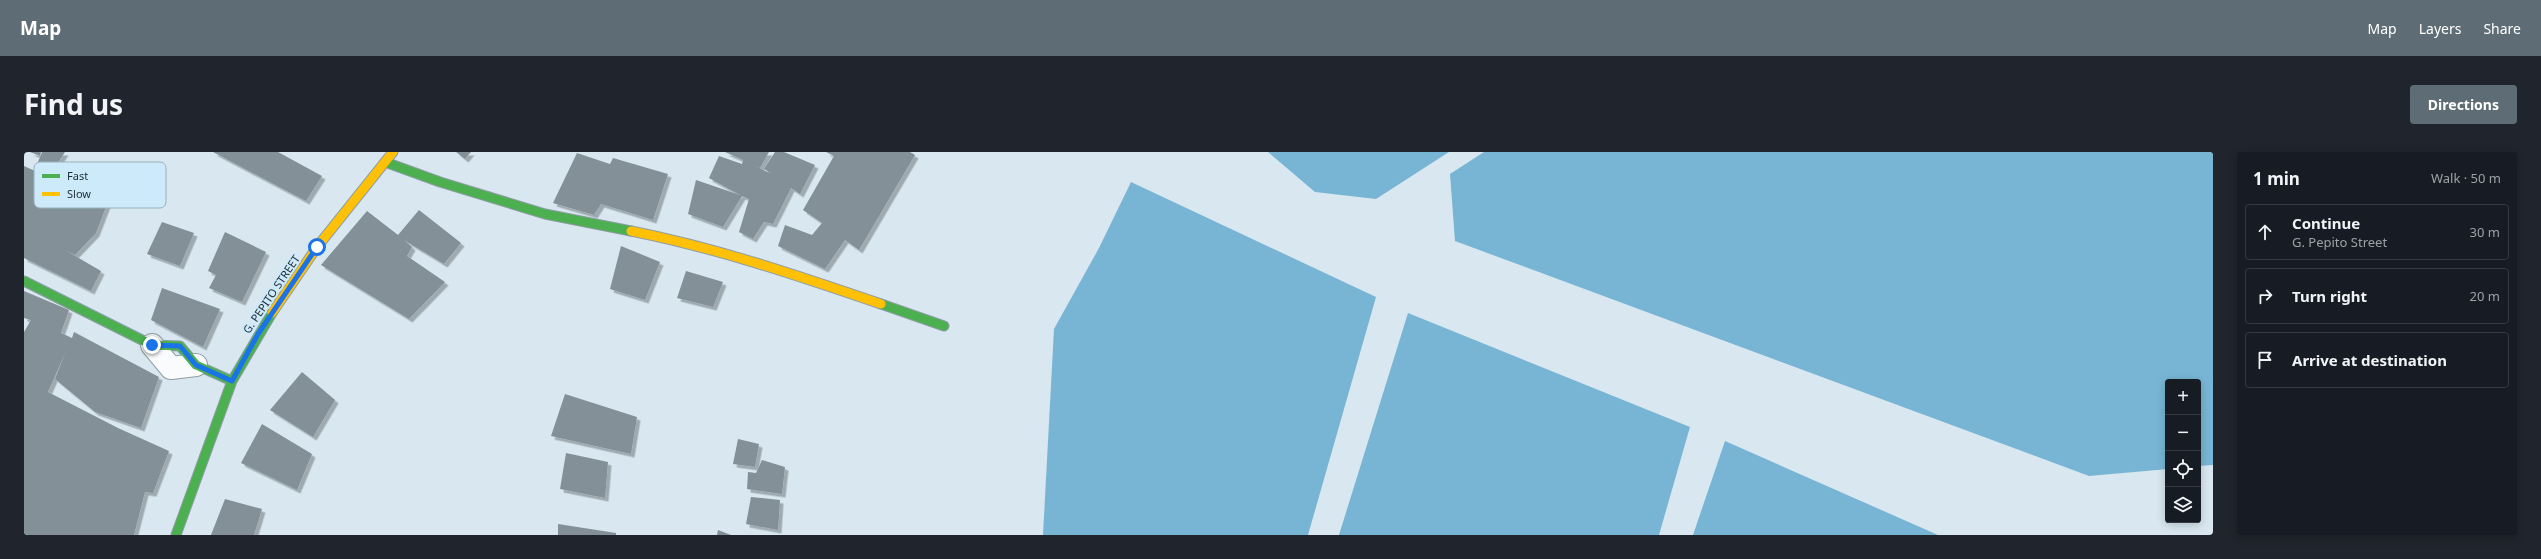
<!DOCTYPE html>
<html lang="en">
<head>
<meta charset="utf-8">
<style>
  :root { --surface:#171b24; --page:#20242c; --text:#f1f3f6; --muted:#9ea1a6; --line:#363941; --accent:#5e6d75 }
  body { margin:0; font-family:"Noto Sans",sans-serif; background:var(--page); color:var(--text) }
  .controls { position:absolute; right:12px; bottom:12px; display:grid; overflow:hidden; border-radius:4px; box-shadow:0 2px 10px #0003 }
  .controls button { width:36px; height:36px; display:grid; place-items:center; padding:0; border:0; border-bottom:1px solid var(--line); background:var(--surface); color:var(--text); font:20px sans-serif }
  .stop { position:absolute; width:12px; height:12px; margin:-9px; border:3px solid #1a73e8; border-radius:50%; background:#fff }
  .stop.end { background:#1a73e8; border-color:#fff; box-shadow:0 1px 4px #0008 }
  .list { margin:0; padding:0; list-style:none }
  h2 { display:flex; justify-content:space-between; align-items:center; height:52px; margin:0; padding:0 16px; font-size:17px }
  h2 small { font-size:13px; font-weight:400; color:var(--muted) }
  .list li { display:grid; grid-template-columns:26px 1fr auto; gap:12px; align-items:center; box-sizing:border-box; height:56px; margin:0 8px 8px; padding:0 8px; border:1px solid var(--line); border-radius:4px }
  .list b { display:block; font-size:15px; white-space:nowrap }
  .list p { margin:0; font-size:13px; white-space:nowrap; color:var(--muted) }
  .list em { font-size:13px; font-style:normal; color:var(--muted) }
  .icon { flex:none; width:22px; height:22px; fill:none; stroke:currentColor; stroke-width:2; stroke-linecap:round; stroke-linejoin:round }
  .map { position:relative; flex:none; width:2189px; height:383px; overflow:hidden; border-radius:4px }
  header { display:flex; align-items:center; gap:24px; box-sizing:border-box; height:56px; padding:0 20px; background:var(--accent); color:#fff }
  header strong { font-size:19px }
  nav { display:flex; gap:22px; margin-inline-start:auto; font-size:14px }
  .intro { display:flex; align-items:center; justify-content:space-between; box-sizing:border-box; height:96px; padding:0 24px }
  h1 { margin:0; font-size:28px }
  .button { padding:10px 18px; border-radius:4px; background:var(--accent); color:#fff; font-size:14px; font-weight:700 }
  main { display:flex; gap:24px; padding:0 24px }
  aside { flex:1; background:var(--surface); border-radius:4px; box-shadow:0 2px 10px #0003 }
  .map>svg:first-child { display:block }
</style>
</head>
<body>
<header>
<strong>Map</strong>
<nav><a>Map</a><a>Layers</a><a>Share</a></nav>
</header>
<div class="intro"><h1>Find us</h1><a class="button">Directions</a></div>
<main>
<div class="map">
<svg width="2189" height="383" viewBox="0 0 2189 383">
  <defs>
    <filter id="shadow"><feDropShadow dx="3.5" dy="3.5" stdDeviation="0" flood-color="#0004"/></filter>
  </defs>
  <rect width="100%" height="100%" fill="#d8e7f0"/>
  <!-- water -->
  <path fill="#78b5d5" d="M1244 0H1425L1352 47 1291 40Z
    M1460 0H2189V313L2174 314V230H2144V317L2065 324 1431 89 1426 22Z
    M1107 30 1352 145 1284 383H1019L1030 177 1075 96Z
    M1384 161 1666 275 1635 383H1315Z
    M1701 289 1914 383H1669Z"/>
  <!-- building -->
  <path fill="#839097" filter="url(#shadow)" d="M6 0H17L16 4Z
    M18 0H41L30 17 14 10Z
    M189 0H254L298 24 282 49Z
    M432 0H447L441 7Z
    M701 0H745L736 16 729 13 748 22 740 17 751 0H760L791 13 776 42 767 36 749 72 740 70 729 87 715 80 725 47 718 44 699 75 664 62 672 28 716 43 685 26 695 4 718 12 719 8Z
    M802 0H886L891 3 835 98 821 88 801 117 754 94 761 73 788 83 798 71 779 58 810 4Z
    M553 1 586 12 589 6 644 22 629 68 577 52 570 63 529 51Z
    M0 14 58 40 60 35 85 47 72 81 51 103 41 98 77 119 67 139 0 106Z
    M395 58 437 91 420 112 380 88 388 95 383 104 421 130 385 167 297 113 343 59 374 83Z
    M138 70 170 81 156 114 123 102Z
    M201 80 242 100 218 150 185 136 192 123 184 119Z
    M597 94 636 110 621 148 586 137Z
    M662 119 699 130 689 155 653 146Z
    M138 136 196 157 179 195 127 168Z
    M0 139 45 158 37 181 48 186 50 180 135 225 117 276 71 260 31 227 42 199 24 240 94 276 145 299 129 341 121 340 110 383H0V180L7 168 0 166Z
    M278 220 311 248 289 285 246 258Z
    M541 242 613 265 607 302 527 284Z
    M238 272 288 302 273 338 217 311Z
    M714 287 735 292 731 315 709 312Z
    M542 301 584 310 581 346 536 337Z
    M738 308 761 315 758 342 723 337 724 320 732 321Z
    M727 345 756 348 754 378 722 372Z
    M201 347 238 357 230 383H187Z
    M534 372 592 381V383H534Z
    M694 378 707 383H693Z"/>
  <g fill="none" stroke-linecap="round" stroke-linejoin="round">
    <defs>
      <path id="street" d="M128 193 147 216 172 213"/>
      <path id="fast" d="M361 10 416 30 521 62 607 79
        M0 129 128 193 156 194 172 213 208 229
        M857 152 920 174
        M152 383 208 229 248 161"/>
      <path id="slow" d="M607 79C693 96 775 124 857 152
        M248 161 293 95 369 0"/>
    </defs>
    <!-- street casing -->
    <use href="#street" stroke="#909da5" stroke-width="24"/>
    <!-- fast casing -->
    <use href="#fast" stroke="#909da5" stroke-width="11"/>
    <!-- slow casing -->
    <use href="#slow" stroke="#909da5" stroke-width="11"/>
    <!-- street -->
    <use href="#street" stroke="#f9fbfd" stroke-width="22"/>
    <!-- fast -->
    <use href="#fast" stroke="#4caf50" stroke-width="9"/>
    <!-- slow -->
    <use href="#slow" stroke="#ffc107" stroke-width="9"/>
  </g>
  <g fill="none" stroke-linecap="round" stroke-linejoin="round">
    <!-- route -->
    <path stroke="#1a73e8" stroke-width="5" d="M128 193 156 194 172 213 208 229 234 182 293 95"/>
  </g>
  <g text-anchor="middle" dominant-baseline="central" stroke-width="4" stroke-linejoin="round" paint-order="stroke">
    <!-- street labels -->
    <g font-size="11" fill="#1d2b33" stroke="#cdeafb">
      <text transform="translate(247 142) rotate(-56)">G. PEPITO STREET</text>
    </g>
  </g>
  <!-- legend -->
  <rect x="10" y="10" width="132" height="46" rx="6" fill="#cdeafb" stroke="#98b1bf" stroke-width="1"/>
  <rect x="18" y="22" width="18" height="4" fill="#4caf50"/>
  <rect x="18" y="40" width="18" height="4" fill="#ffc107"/>
  <g font-size="11" fill="#1d2b33">
    <text x="43" y="28">Fast</text>
    <text x="43" y="46">Slow</text>
  </g>
</svg>
<div class="controls">
<button>+</button>
<button>−</button>
<button><svg class="icon" aria-label="locate" viewBox="0 0 24 24"><circle cx="12" cy="12" r="6"/><path d="M12 2v4M12 18v4M2 12h4M18 12h4"/></svg></button>
<button><svg class="icon" aria-label="layers" viewBox="0 0 24 24"><path d="M12 4l9 5-9 5-9-5zM3 14l9 5 9-5"/></svg></button>
</div>
<div class="stop" style="left:293px;top:95px"></div>
<div class="stop end" style="left:128px;top:193px"></div>
</div>
<aside>
<h2>1 min<small>Walk · 50 m</small></h2>
<ul class="list">
<li><svg class="icon" aria-label="ahead" viewBox="0 0 24 24"><path d="M12 20V5M6 11l6-6 6 6"/></svg><div><b>Continue</b><p>G. Pepito Street</p></div><em>30 m</em></li>
<li><svg class="icon" aria-label="right" viewBox="0 0 24 24"><path d="M7 20v-9h11M14 6l5 5-5 5"/></svg><div><b>Turn right</b></div><em>20 m</em></li>
<li><svg class="icon" aria-label="arrive" viewBox="0 0 24 24"><path d="M6 21V4h12l-3 4 3 4H6"/></svg><div><b>Arrive at destination</b></div></li>
</ul>
</aside>
</main>
</body>
</html>
